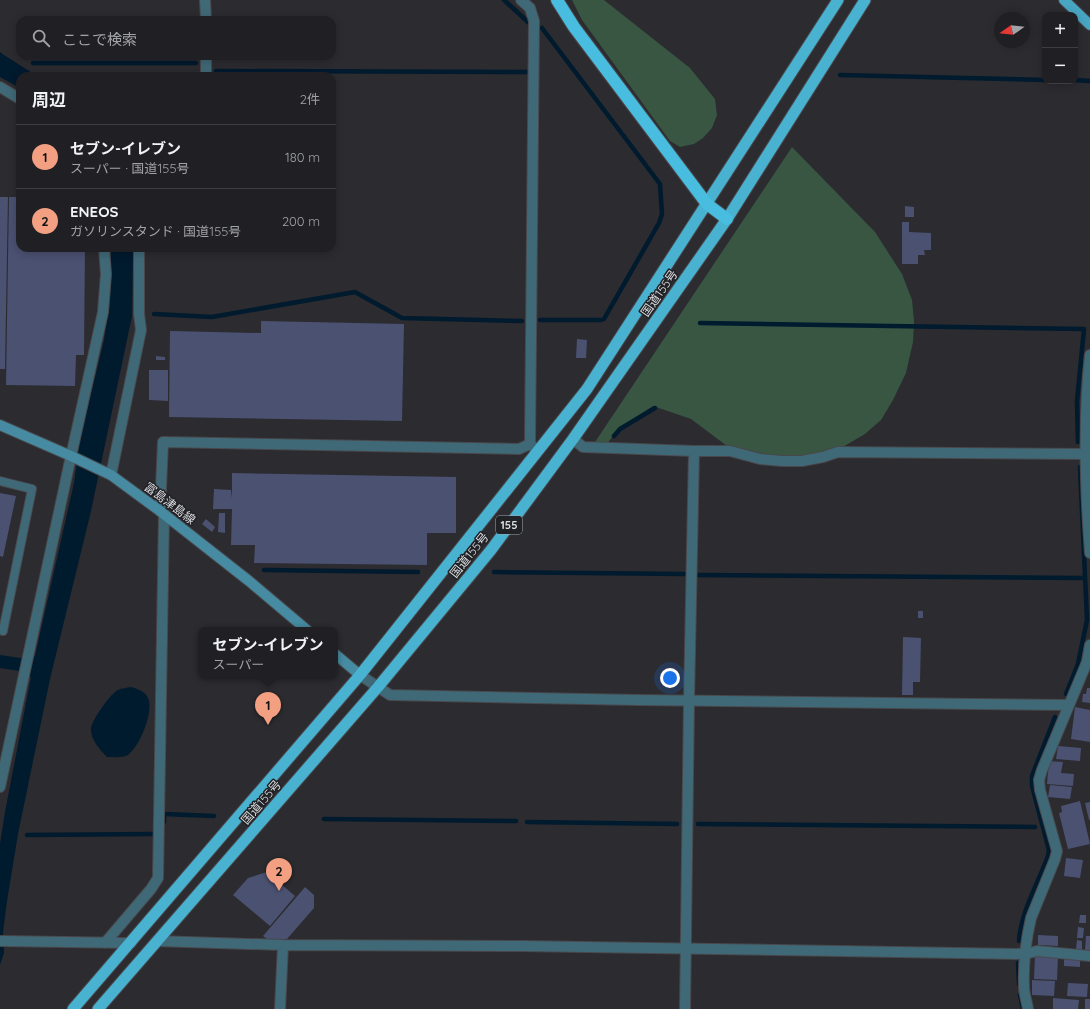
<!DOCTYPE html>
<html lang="ja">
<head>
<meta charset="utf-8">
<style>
  :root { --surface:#202024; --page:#2d2d31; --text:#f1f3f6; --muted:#a2a3a6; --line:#3d3e41; --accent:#f39f82 }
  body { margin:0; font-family:Quicksand,"Noto Sans JP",sans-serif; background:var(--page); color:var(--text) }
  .controls { position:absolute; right:12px; top:12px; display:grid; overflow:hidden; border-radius:8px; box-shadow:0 2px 10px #0003 }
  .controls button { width:36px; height:36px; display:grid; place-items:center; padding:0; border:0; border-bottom:1px solid var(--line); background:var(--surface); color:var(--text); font:20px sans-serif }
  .compass { position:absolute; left:994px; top:12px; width:36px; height:36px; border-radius:50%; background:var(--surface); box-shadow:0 2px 10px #0003; rotate:256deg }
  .you { position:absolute; left:670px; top:678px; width:14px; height:14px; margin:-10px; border:3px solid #fff; border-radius:50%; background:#1a73e8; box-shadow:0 0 0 6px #1a73e833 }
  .badge { display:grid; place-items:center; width:26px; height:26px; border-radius:50%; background:var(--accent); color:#111; font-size:13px; font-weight:700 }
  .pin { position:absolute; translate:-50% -33px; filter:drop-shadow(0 1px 2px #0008) }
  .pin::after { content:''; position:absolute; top:21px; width:14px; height:12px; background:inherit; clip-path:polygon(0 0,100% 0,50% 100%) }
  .popup { position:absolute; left:198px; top:627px; width:140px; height:52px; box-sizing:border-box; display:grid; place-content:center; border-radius:8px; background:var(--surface); filter:drop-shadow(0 1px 3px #0005); font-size:13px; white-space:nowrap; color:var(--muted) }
  .popup b { font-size:15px; color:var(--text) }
  .popup::after { content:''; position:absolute; left:50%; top:100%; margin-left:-8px; border:8px solid transparent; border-top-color:var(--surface) }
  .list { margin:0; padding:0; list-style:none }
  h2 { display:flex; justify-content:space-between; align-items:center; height:52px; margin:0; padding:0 16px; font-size:17px }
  h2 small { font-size:13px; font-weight:400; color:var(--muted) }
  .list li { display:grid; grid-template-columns:26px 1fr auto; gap:12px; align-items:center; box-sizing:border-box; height:64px; padding:0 16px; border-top:1px solid var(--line) }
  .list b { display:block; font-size:15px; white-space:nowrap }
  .list p { margin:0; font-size:13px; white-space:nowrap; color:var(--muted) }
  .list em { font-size:13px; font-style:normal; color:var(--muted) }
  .icon { flex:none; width:22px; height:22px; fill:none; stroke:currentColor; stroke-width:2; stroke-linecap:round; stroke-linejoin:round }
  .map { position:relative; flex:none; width:1090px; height:1009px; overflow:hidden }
  .search { position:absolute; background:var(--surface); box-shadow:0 2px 10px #0003; left:16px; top:16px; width:320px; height:44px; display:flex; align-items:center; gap:10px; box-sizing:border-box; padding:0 14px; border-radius:12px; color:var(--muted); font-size:15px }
  .panel { position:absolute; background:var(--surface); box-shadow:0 2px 10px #0003; left:16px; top:72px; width:320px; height:180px; border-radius:12px }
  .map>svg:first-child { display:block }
</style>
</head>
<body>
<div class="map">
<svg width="1090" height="1009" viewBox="0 0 1090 1009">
  <rect width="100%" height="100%" fill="#2b2b30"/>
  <!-- green -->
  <path fill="#385642" d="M572 0H604L690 68 715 99 717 115 712 128 703 138 694 144 680 147 670 141 582 20Z
    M792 147 875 232 902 274 912 300 914 321 913 342 906 373 893 400 881 420 865 434 841 448 825 452 794 457H778L727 446 691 419 653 406 618 429 607 444 595 442Z"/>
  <!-- water -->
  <path fill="#001a2e" d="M0 52 4 55 37 76H20V88L0 77Z
    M111 248H133L132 316 91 511 50 679 18 834 7 901 3 932 4 953 0 965V844L5 812 31 677 20 671 0 668V655L20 658 35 656 74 483 80 439 104 340 110 299Z
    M131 687C137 689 145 691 148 698 154 712 140 746 128 755 123 758 114 757 107 757 100 750 90 739 91 728 92 720 111 693 118 690 122 688 127 688 131 687Z"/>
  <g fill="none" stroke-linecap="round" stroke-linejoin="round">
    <!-- stream -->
    <path stroke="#001a2e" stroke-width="4.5" d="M504 0 528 22
      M542 28 660 184 662 214 659 223 604 319
      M33 63H196
      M216 71 526 72
      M840 75 1045 80
      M1075 80 1090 81
      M154 314 212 317 355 292 402 318 522 321
      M540 320H601
      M700 323 1084 329 1077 401 1078 442
      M614 436 620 429 655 408
      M264 570 418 572
      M494 572 684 574
      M698 575 1082 578
      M1066 694 1078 664 1087 620 1080 467
      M324 819 516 821
      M164 822V814L214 816
      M527 822 677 824
      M698 824 1035 827
      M27 835 154 834
      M1019 941C1021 911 1038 884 1048 856L1049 850 1032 786V776L1055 717
      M1018 963 1019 984
      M1020 995 1023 1009"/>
  </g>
  <!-- building -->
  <path fill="#4b5171" d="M0 197H8L5 369H0Z
    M9 197H20V248H85L84 355H76L75 386 6 385Z
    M905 206 914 207V217H905Z
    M902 222H909V232L931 233V250H924L925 255H918V264H902Z
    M261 321 404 324 402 421 169 417 170 331 261 333Z
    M577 339 587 340 586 358H576Z
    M156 356 165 357V360H156Z
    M149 370H168V401L149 400Z
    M232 473 456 477V533H427V565L254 563 255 545H231L232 509H213L214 489 231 490 232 498Z
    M0 493 16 496 3 557 0 556Z
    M219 513H225V533L218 532Z
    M206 519 215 527 212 532 202 524Z
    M918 611H923V618H918Z
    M903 637 921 638 920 682H913V695H902Z
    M1087 688H1090V703L1082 702 1083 694H1086Z
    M1075 707 1090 710V742L1071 739Z
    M1058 746 1081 748 1080 761 1056 759Z
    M1049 761 1063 762 1061 773 1074 774 1073 786 1047 784Z
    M1050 785 1072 787 1070 799 1048 797Z
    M1080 801 1090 844 1068 849 1059 813 1062 812 1061 806Z
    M1090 802V820H1089L1085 803Z
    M1066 858 1083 860 1080 878 1064 876Z
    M267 872 295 896 270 926 233 895 248 878Z
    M305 887 314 895V908L287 939H267L263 936Z
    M1080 915H1086V923H1079Z
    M1078 927 1084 928 1083 938H1077Z
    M1038 935 1058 936V946L1038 945Z
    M1086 936H1090V951L1085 950Z
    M1077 940 1082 941V950L1076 949Z
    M1035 955 1058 957 1057 980 1034 979Z
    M1064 957 1080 958V967L1064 966Z
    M1032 980 1055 981 1054 996 1032 995Z
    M1068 983 1088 984 1087 997 1067 996Z
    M1053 998 1079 1000 1078 1009H1053Z
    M1085 999H1090V1009H1085Z"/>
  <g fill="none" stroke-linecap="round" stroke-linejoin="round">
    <defs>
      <path id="service" d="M0 481 32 489 3 631 0 630"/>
      <path id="minor" d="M205 0 206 20
        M521 0 530 8 534 21 530 444 538 451
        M206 56V76
        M0 87 20 99
        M1090 355C1083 420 1085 488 1090 553
        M573 439 583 447 694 451H730L760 459 782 461H802L823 457 838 452 1086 454
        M111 475 141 330 139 314V248
        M160 511 163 442 519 449 530 444
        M360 675 390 695 638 700 1068 705
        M689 700 694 451
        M0 787 71 456 103 312 106 274 104 248
        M0 941 131 943
        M157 941 283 945 521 946 1025 954 1037 951 1090 956
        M105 943 151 889 158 878 164 514
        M280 1009 283 945
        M1028 1009C1027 1002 1024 994 1024 987 1023 964 1026 940 1031 918L1055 859 1057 851 1040 790 1039 780 1042 770 1087 662 1090 645"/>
      <path id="tertiary" d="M685 1009 689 700"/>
      <path id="secondary" d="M0 425 71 456 111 475 160 511 249 581 307 630
        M335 654 360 675"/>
      <path id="primary" d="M1064 0 1090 25"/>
      <path id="trunk" d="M73 1009 360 675 587 389 838 0
        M98 1009 378 687 491 550 573 439 727 219 865 0"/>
      <path id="motorway" d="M557 0 574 27 707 204 727 219"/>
    </defs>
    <!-- service casing -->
    <use href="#service" stroke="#48484c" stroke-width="10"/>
    <!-- minor casing -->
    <use href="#minor" stroke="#48484c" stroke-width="12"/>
    <!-- tertiary casing -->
    <use href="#tertiary" stroke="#48484c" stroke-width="12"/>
    <!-- secondary casing -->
    <use href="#secondary" stroke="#48484c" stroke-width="12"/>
    <!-- primary casing -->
    <use href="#primary" stroke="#48484c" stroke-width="12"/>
    <!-- trunk casing -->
    <use href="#trunk" stroke="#48484c" stroke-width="13"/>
    <!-- motorway casing -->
    <use href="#motorway" stroke="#48484c" stroke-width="14"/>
    <!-- service -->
    <use href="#service" stroke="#406977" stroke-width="8"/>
    <!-- minor -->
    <use href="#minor" stroke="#406977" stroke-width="10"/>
    <!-- tertiary -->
    <use href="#tertiary" stroke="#406977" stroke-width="10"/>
    <!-- secondary -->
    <use href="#secondary" stroke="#468ba1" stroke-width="10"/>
    <!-- primary -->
    <use href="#primary" stroke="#48a6c2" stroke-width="10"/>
    <!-- trunk -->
    <use href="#trunk" stroke="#48b2d0" stroke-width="11"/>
    <!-- motorway -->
    <use href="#motorway" stroke="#48bddf" stroke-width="12"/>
  </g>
  <g text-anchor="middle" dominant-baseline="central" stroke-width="3" stroke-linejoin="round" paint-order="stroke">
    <!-- shield labels -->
    <rect fill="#212226" stroke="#a5a6aa" stroke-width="1" x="496" y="516" width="26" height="18" rx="3"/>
    <g font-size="11" font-weight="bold" fill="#dedfe2">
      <text x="509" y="525">155</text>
    </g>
    <!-- street labels -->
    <g font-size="12" fill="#dedfe2" stroke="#212226">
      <text transform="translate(659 293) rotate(-55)">国道155号</text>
      <text transform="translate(170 503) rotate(37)">富島津島線</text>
      <text transform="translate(469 555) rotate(-51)">国道155号</text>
      <text transform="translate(261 802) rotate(-49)">国道155号</text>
    </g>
  </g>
</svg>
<div class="controls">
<button>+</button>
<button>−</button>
</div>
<svg class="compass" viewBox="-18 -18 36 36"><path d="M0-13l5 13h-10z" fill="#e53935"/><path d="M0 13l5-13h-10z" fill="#a2a3a6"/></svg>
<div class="you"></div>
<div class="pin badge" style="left:268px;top:725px">1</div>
<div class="popup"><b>セブン-イレブン</b>スーパー</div>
<div class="pin badge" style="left:279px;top:891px">2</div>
<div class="search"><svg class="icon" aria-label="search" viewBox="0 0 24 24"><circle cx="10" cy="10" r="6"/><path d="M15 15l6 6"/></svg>ここで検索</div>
<section class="panel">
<h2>周辺<small>2件</small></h2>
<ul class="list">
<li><span class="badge">1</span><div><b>セブン-イレブン</b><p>スーパー · 国道155号</p></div><em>180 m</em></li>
<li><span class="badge">2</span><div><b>ENEOS</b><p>ガソリンスタンド · 国道155号</p></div><em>200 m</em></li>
</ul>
</section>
</div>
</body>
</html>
